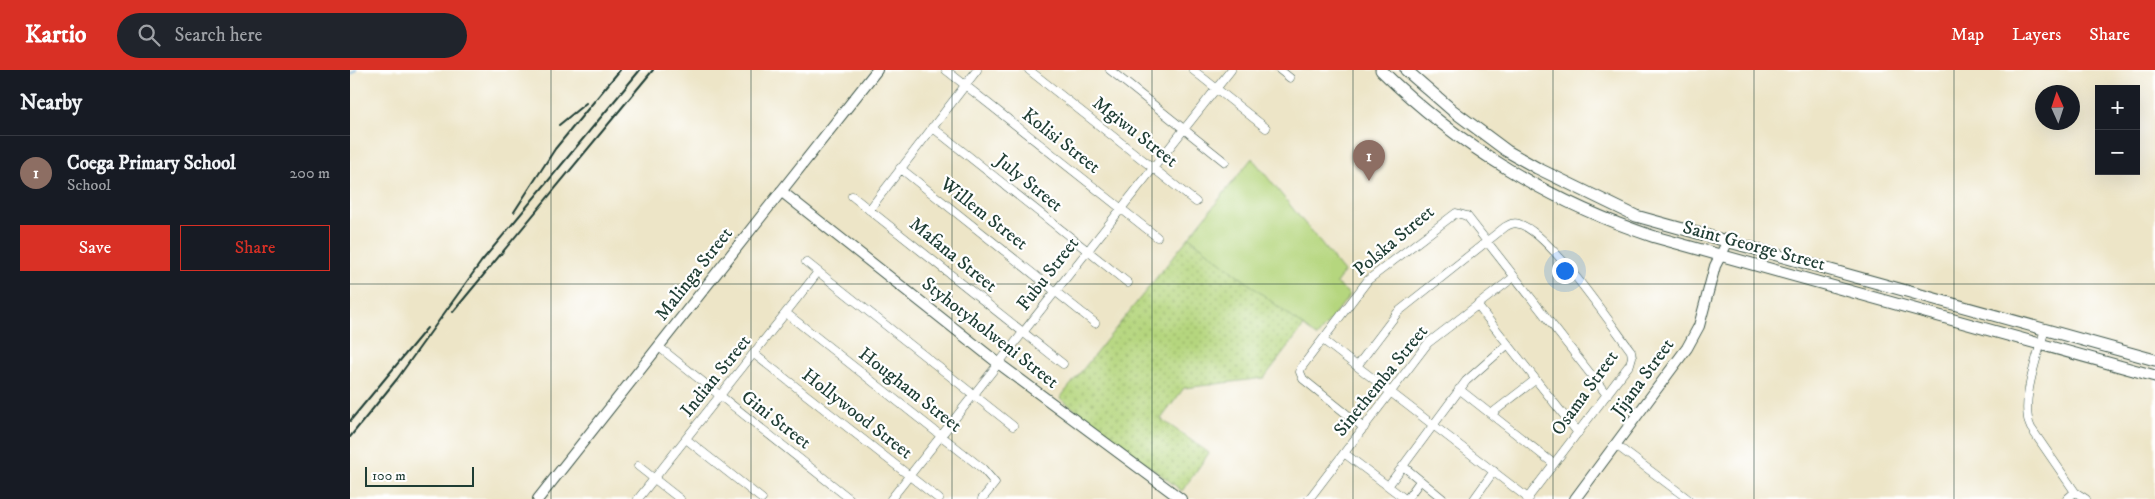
<!DOCTYPE html>
<html lang="en">
<head>
<meta charset="utf-8">
<style>
  :root { --surface:#171b24; --page:#20242c; --text:#f1f3f6; --muted:#9ea1a6; --line:#363941; --accent:#d93025 }
  body { margin:0; font-family:"IM FELL DW Pica",serif; background:var(--page); color:var(--text) }
  .controls { position:absolute; right:15px; top:15px; display:grid; overflow:hidden; border-radius:0px; box-shadow:0 5px 20px #0002 }
  .controls button { width:45px; height:45px; display:grid; place-items:center; padding:0; border:0; border-bottom:1px solid var(--line); background:var(--surface); color:var(--text); font:25px sans-serif }
  .compass { position:absolute; left:1685px; top:15px; width:45px; height:45px; border-radius:50%; background:var(--surface); box-shadow:0 5px 20px #0002; rotate:357deg }
  .scale { position:absolute; left:15px; bottom:12px; width:109px; box-sizing:border-box; padding-left:5px; border:2px solid #1f3d34; border-top:0; font-size:14px; line-height:18px; white-space:nowrap; color:#1f3d34; -webkit-text-stroke:4px #fff; paint-order:stroke }
  .you { position:absolute; left:1214px; top:200px; width:18px; height:18px; margin:-12px; border:4px solid #fff; border-radius:50%; background:#1a73e8; box-shadow:0 0 0 8px #1a73e833 }
  .badge { display:grid; place-items:center; width:32px; height:32px; border-radius:50%; background:var(--accent); color:#fff; font-size:16px; font-weight:700 }
  .pin { position:absolute; translate:-50% -41px; filter:drop-shadow(0 1px 2px #0008) }
  .pin::after { content:''; position:absolute; top:26px; width:18px; height:15px; background:inherit; clip-path:polygon(0 0,100% 0,50% 100%) }
  .list { margin:0; padding:0; list-style:none }
  h2 { display:flex; justify-content:space-between; align-items:center; height:65px; margin:0; padding:0 20px; font-size:21px }
  h2 small { font-size:16px; font-weight:400; color:var(--muted) }
  .list li { display:grid; grid-template-columns:32px 1fr auto; gap:15px; align-items:center; box-sizing:border-box; height:75px; padding:0 20px; border-top:1px solid var(--line) }
  .list b { display:block; font-size:19px; white-space:nowrap }
  .list p { margin:0; font-size:16px; white-space:nowrap; color:var(--muted) }
  .list em { font-size:16px; font-style:normal; color:var(--muted) }
  .actions { display:flex; gap:10px; padding:15px 20px }
  .actions a { flex:1; padding:11px 0; border:1px solid var(--accent); border-radius:0px; text-align:center; font-size:18px; color:var(--accent) }
  .actions .main { background:var(--accent); color:#fff }
  .icon { flex:none; width:28px; height:28px; fill:none; stroke:currentColor; stroke-width:2; stroke-linecap:round; stroke-linejoin:round }
  .map { position:relative; flex:none; width:1805px; height:429px; overflow:hidden }
  header { display:flex; align-items:center; gap:30px; box-sizing:border-box; height:70px; padding:0 25px; background:var(--accent); color:#fff }
  header strong { font-size:24px }
  nav { display:flex; gap:28px; margin-inline-start:auto; font-size:18px }
  .search { width:350px; height:45px; background:var(--page); display:flex; align-items:center; gap:12px; box-sizing:border-box; padding:0 18px; border-radius:28px; color:var(--muted); font-size:19px }
  main { display:flex }
  aside { flex:1; background:var(--surface) }
  .map>svg:first-child { display:block }
</style>
</head>
<body>
<header>
<strong>Kartio</strong>
<div class="search"><svg class="icon" aria-label="search" viewBox="0 0 24 24"><circle cx="10" cy="10" r="6"/><path d="M15 15l6 6"/></svg>Search here</div>
<nav><a>Map</a><a>Layers</a><a>Share</a></nav>
</header>
<main>
<aside>
<h2>Nearby<small></small></h2>
<ul class="list">
<li><span class="badge" style="background:#8d6e63">1</span><div><b>Coega Primary School</b><p>School</p></div><em>200 m</em></li>
</ul>
<div class="actions"><a class="main">Save</a><a>Share</a></div>
</aside>
<div class="map">
<svg width="1805" height="429" viewBox="0 0 1805 429">
  <defs>
    <pattern id="green-dots" width="8" height="8" patternUnits="userSpaceOnUse" patternTransform="scale(1.25)"><rect width="8" height="8" fill="#b5d67e"/><path d="M2 2h.1M6 6h.1" fill="none" stroke="#93af68" stroke-width="1.8" stroke-linecap="round"/></pattern>
  </defs>
  <rect width="100%" height="100%" fill="#fff"/>
  <filter id="ink" filterUnits="userSpaceOnUse"><feTurbulence type="fractalNoise" baseFrequency=".02" numOctaves="2"/><feDisplacementMap in="SourceGraphic" scale="10" xChannelSelector="R" yChannelSelector="G"/><feConvolveMatrix kernelMatrix="1 2 1 2 8 2 1 2 1" color-interpolation-filters="sRGB"/></filter>
  <filter id="wash" filterUnits="userSpaceOnUse"><feTurbulence type="fractalNoise" baseFrequency=".0096" numOctaves="4" result="noise"/><feDisplacementMap in="SourceGraphic" scale="20" xChannelSelector="R" yChannelSelector="G"/><feGaussianBlur stdDeviation="1.12" result="paint"/><feColorMatrix in="noise" values="0 0 0 0 0 0 0 0 0 0 0 0 0 0 0 0 0 1.4 0 .05"/><feComposite in="paint" operator="in"/></filter>
  <g filter="url(#wash)">
    <rect width="100%" height="100%" fill="#ede5c7"/>
    <!-- green -->
    <path fill="url(#green-dots)" stroke="#6a8a59" d="M839 167 954 256 914 308 834 318 811 349 859 383 832 421 710 328Z"/>
    <!-- pitch -->
    <path fill="#b5d67e" stroke="#6a8a59" d="M902 88 994 202 986 213 1000 225 967 267 839 167Z"/>
    <g fill="none" stroke-linecap="round" stroke-linejoin="round">
      <!-- stream -->
      <path stroke="#62a6d7" stroke-width="2" d="M0 5 6 0"/>
    </g>
  </g>
  <g filter="url(#ink)">
    <g fill="none" stroke-linecap="round" stroke-linejoin="round">
      <defs>
        <path id="minor" d="M596 0 807 167
          M679 0 846 132
          M760 0 875 92
          M843 0 916 58
          M930 0 940 8
          M582 57 778 213
          M550 98 745 253
          M502 126 713 294
          M519 140 627 0
          M456 192 663 356
          M1127 235 1228 363
          M436 243 633 399 645 413 632 429
          M1695 259C1688 285 1669 334 1681 358L1725 422 1736 429
          M973 270 1179 429
          M309 277 500 429
          M404 284 589 429
          M1007 296 1048 242 1155 157C1160 154 1164 152 1169 154 1199 162 1260 253 1281 281L1282 287 1280 294 1177 429
          M1109 319 1204 394
          M1141 344 1185 310
          M1014 358 953 309 950 302 951 298 1018 210 1106 143 1117 146 1257 325
          M336 369 412 429
          M1266 375 1338 429
          M994 383 1055 429
          M288 396 330 429
          M1038 416 1053 396
          M288 429 468 202
          M541 429 881 0
          M959 429 1078 273 1164 207
          M1057 429 1070 411
          M1093 429 1053 396 1116 311 1157 275
          M1124 429 1144 401
          M1717 429 1725 422"/>
        <path id="tertiary" d="M431 121 648 293 831 429
          M188 429 527 0
          M1225 429 1337 278 1349 256 1365 196 1378 171"/>
        <path id="secondary" d="M1031 0C1108 76 1202 133 1305 167L1805 306
          M1056 0 1102 40 1157 81 1187 98 1286 146 1805 290"/>
      </defs>
      <!-- minor casing -->
      <use href="#minor" stroke="#3e564a" stroke-width="9"/>
      <!-- tertiary casing -->
      <use href="#tertiary" stroke="#3e564a" stroke-width="12"/>
      <!-- secondary casing -->
      <use href="#secondary" stroke="#3e564a" stroke-width="13"/>
      <!-- minor -->
      <use href="#minor" stroke="#fff" stroke-width="8"/>
      <!-- tertiary -->
      <use href="#tertiary" stroke="#fff" stroke-width="10"/>
      <!-- secondary -->
      <use href="#secondary" stroke="#fff" stroke-width="11"/>
      <!-- rail -->
      <path stroke="#1f3d34" stroke-width="2" d="M209 55 236 33
        M164 142 205 79 270 0
        M103 242 303 0
        M0 351 77 258
        M0 367 47 309 131 192 290 0"/>
    </g>
  </g>
  <!-- grid -->
  <path fill="none" stroke="#1f3d34" stroke-width="1" stroke-opacity="0.55" d="M201 0V429M401 0V429M602 0V429M802 0V429M1003 0V429M1203 0V429M1404 0V429M1604 0V429M0 214H1805"/>
  <g text-anchor="middle" dominant-baseline="central" stroke-width="4.5" stroke-linejoin="round" paint-order="stroke">
    <!-- street labels -->
    <g font-size="19" fill="#1f3d34" stroke="#fff">
      <text transform="translate(785 62) rotate(38)">Mgiwu Street</text>
      <text transform="translate(711 71) rotate(38)">Kolisi Street</text>
      <text transform="translate(679 113) rotate(39)">July Street</text>
      <text transform="translate(634 144) rotate(38)">Willem Street</text>
      <text transform="translate(1044 171) rotate(-40)">Polska Street</text>
      <text transform="translate(1404 176) rotate(15)">Saint George Street</text>
      <text transform="translate(603 185) rotate(39)">Mafana Street</text>
      <text transform="translate(344 204) rotate(-52)">Malinga Street</text>
      <text transform="translate(698 204) rotate(-52)">Fubu Street</text>
      <text transform="translate(640 263) rotate(38)">Styhotyholweni Street</text>
      <text transform="translate(366 306) rotate(-51)">Indian Street</text>
      <text transform="translate(1293 308) rotate(-54)">Jijana Street</text>
      <text transform="translate(1031 311) rotate(-51)">Sinethemba Street</text>
      <text transform="translate(560 320) rotate(38)">Hougham Street</text>
      <text transform="translate(1235 323) rotate(-54)">Osama Street</text>
      <text transform="translate(507 344) rotate(38)">Hollywood Street</text>
      <text transform="translate(426 350) rotate(38)">Gini Street</text>
    </g>
  </g>
</svg>
<div class="controls">
<button>+</button>
<button>−</button>
</div>
<svg class="compass" viewBox="-18 -18 36 36"><path d="M0-13l5 13h-10z" fill="#e53935"/><path d="M0 13l5-13h-10z" fill="#9ea1a6"/></svg>
<div class="scale">100 m</div>
<div class="you"></div>
<div class="pin badge" style="left:1019px;top:111px;background:#8d6e63">1</div>
</div>
</main>
</body>
</html>
